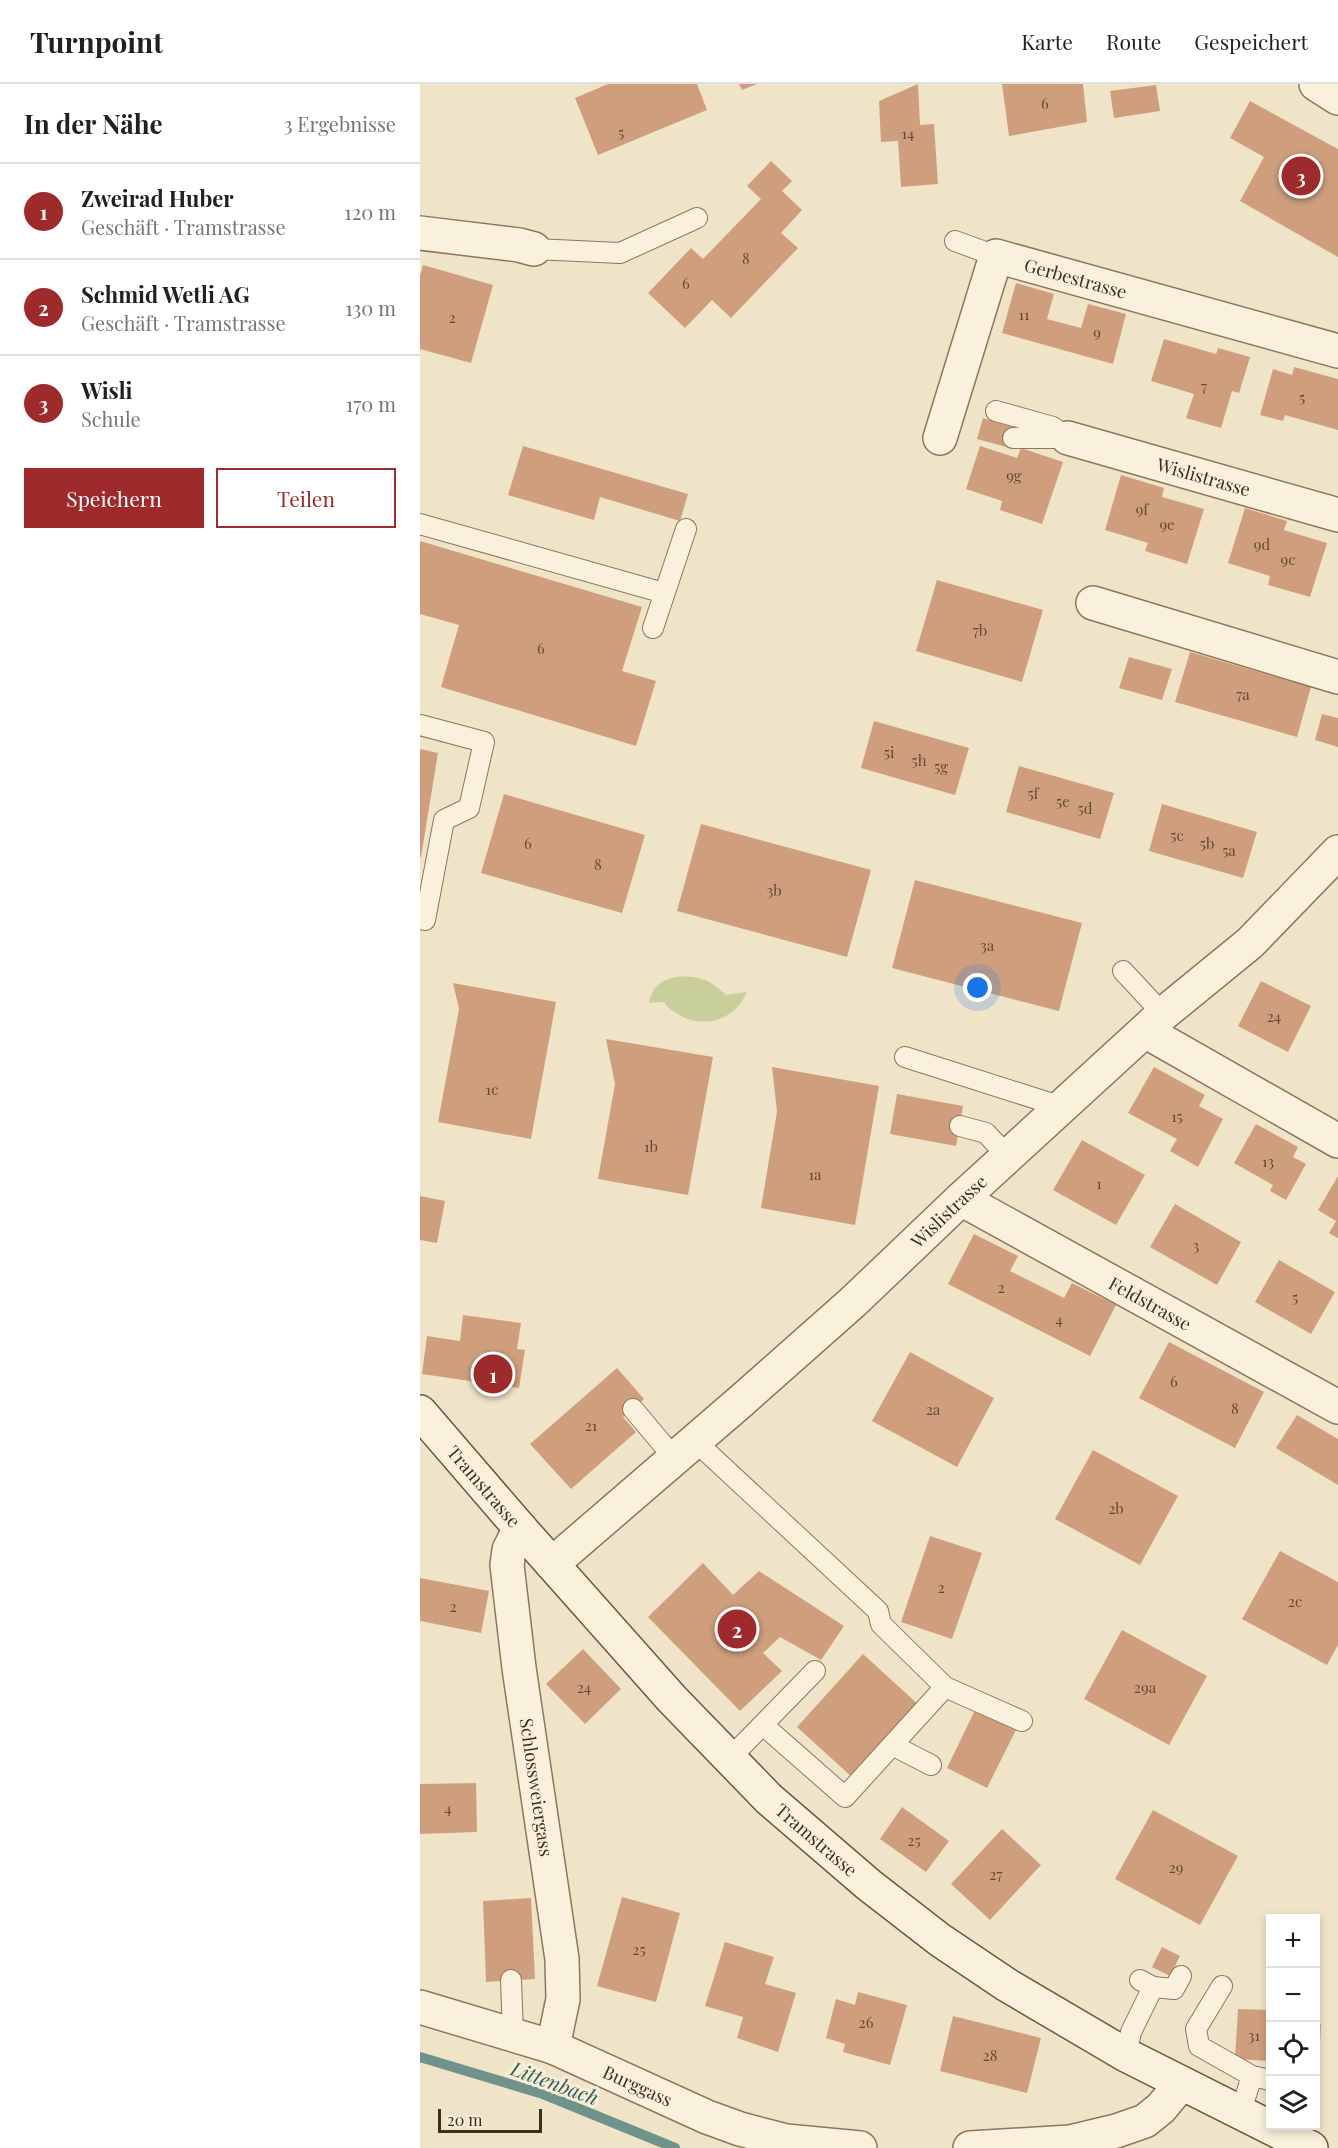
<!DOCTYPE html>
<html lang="de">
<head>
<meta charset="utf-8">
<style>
  :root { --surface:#fff; --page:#f2f2f2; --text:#202124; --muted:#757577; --line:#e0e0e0; --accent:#9e2a2b }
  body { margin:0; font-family:"Playfair Display",serif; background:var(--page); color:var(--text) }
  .controls { position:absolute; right:18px; bottom:18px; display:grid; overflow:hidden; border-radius:0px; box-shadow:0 3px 9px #0003 }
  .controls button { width:54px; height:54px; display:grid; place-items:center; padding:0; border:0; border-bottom:2px solid var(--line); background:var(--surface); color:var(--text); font:30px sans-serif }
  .scale { position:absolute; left:18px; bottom:15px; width:104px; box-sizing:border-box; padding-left:6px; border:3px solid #3d2e20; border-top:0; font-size:16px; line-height:21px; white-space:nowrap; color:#3d2e20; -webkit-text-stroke:4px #f7eed8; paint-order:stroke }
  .you { position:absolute; left:558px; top:904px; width:21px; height:21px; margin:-15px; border:4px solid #fff; border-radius:50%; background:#1a73e8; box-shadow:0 0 0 9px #1a73e833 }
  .badge { display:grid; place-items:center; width:39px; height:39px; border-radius:50%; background:var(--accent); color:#fff; font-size:20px; font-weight:700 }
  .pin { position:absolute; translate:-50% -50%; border:3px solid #fff; box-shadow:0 2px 6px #0006 }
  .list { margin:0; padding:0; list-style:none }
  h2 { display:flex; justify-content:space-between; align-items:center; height:78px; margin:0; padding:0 24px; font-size:26px }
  h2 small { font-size:20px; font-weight:400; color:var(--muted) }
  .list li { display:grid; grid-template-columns:39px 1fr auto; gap:18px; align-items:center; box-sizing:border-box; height:96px; padding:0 24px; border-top:2px solid var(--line) }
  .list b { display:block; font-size:22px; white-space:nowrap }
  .list p { margin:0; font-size:20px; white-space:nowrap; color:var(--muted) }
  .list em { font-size:20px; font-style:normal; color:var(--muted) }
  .actions { display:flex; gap:12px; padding:18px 24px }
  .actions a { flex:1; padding:14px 0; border:2px solid var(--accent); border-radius:0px; text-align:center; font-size:21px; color:var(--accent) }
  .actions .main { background:var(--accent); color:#fff }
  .icon { flex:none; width:33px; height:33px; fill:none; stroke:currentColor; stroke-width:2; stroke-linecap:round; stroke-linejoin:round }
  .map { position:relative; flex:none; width:918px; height:2064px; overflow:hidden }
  header { display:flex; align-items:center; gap:36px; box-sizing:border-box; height:84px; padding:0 30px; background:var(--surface); border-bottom:2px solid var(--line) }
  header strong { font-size:28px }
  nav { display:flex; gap:33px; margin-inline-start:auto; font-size:21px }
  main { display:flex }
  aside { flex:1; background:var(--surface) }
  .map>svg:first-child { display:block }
</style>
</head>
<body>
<header>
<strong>Turnpoint</strong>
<nav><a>Karte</a><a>Route</a><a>Gespeichert</a></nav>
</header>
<main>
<aside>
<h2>In der Nähe<small>3 Ergebnisse</small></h2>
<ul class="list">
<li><span class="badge">1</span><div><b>Zweirad Huber</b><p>Geschäft · Tramstrasse</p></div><em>120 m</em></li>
<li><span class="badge">2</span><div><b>Schmid Wetli AG</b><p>Geschäft · Tramstrasse</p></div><em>130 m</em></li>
<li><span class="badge">3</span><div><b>Wisli</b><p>Schule</p></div><em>170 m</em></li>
</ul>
<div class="actions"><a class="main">Speichern</a><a>Teilen</a></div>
</aside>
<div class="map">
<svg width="918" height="2064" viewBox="0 0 918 2064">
  <rect width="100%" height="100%" fill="#f0e4c8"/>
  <!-- green -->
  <path fill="#c9cf9b" d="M257 893C278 891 291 896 306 911L327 908C316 934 288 945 263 933 256 929 248 925 244 918L229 919C232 903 241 895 257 893Z"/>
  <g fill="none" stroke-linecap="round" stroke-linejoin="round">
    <!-- stream -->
    <path stroke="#6f938a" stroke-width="10" d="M0 1973 123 2010 255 2064"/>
  </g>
  <!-- building -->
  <path fill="#cf9f7d" d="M188 0H277L287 26 178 71 155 14Z
    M319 0H337L322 6Z
    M498 0 500 41 514 40 518 100 481 103 478 57 461 58 459 17Z
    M582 0H663L667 38 589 52Z
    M736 1 740 27 694 34 690 7Z
    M830 17 918 65V173L820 117 844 73 810 54Z
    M351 77 372 97 362 107 382 126 361 149 378 164 311 234 292 216 265 244 228 209 271 164 283 175 341 115 327 102Z
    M3 181 73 201 51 279 0 265V192Z
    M596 199 634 210 627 235 661 244 668 220 706 230 693 280 582 249Z
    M744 255 796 270 798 264 830 273 819 309 812 307 801 344 766 334 774 310 731 297Z
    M874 283 918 295V346L865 331 863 337 840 331 853 285 872 291Z
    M563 334 596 344 590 364 557 355Z
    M103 362 268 410 260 437 180 413 174 436 88 411Z
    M560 362 597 374 601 364 643 378 622 440 580 426 582 417 546 405Z
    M701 391 744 404 742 413 784 425 767 480 725 467 728 459 685 446Z
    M825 424 867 437 864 446 907 459 890 513 848 501 850 492 808 479Z
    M0 457 222 523 202 587 236 597 216 662 21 603 39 541 0 530Z
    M517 496 623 526 602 598 496 567Z
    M770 568 891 603 877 653 755 618Z
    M709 573 752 585 742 616 699 604Z
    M902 630 918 634V663L895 656Z
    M454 637 549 664 535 711 441 684Z
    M0 665 18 669 1 773H0Z
    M599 682 694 709 680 755 586 728Z
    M84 710 225 751 202 829 61 789Z
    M742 720 837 748 823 794 729 767Z
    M281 740 451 786 427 873 257 827Z
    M495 796 662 839 639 927 472 884Z
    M841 897 891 922 868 968 818 942Z
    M33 899 136 918 111 1055 18 1038 39 925Z
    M186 955 293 973 268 1111 178 1095 195 1000Z
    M352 983 459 1002 435 1141 341 1124 357 1028Z
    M734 983 785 1011 779 1022 803 1035 778 1083 750 1067 757 1055 708 1029Z
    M477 1010 543 1022 536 1062 470 1050Z
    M836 1040 878 1063 873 1073 886 1080 866 1116 850 1107 853 1101 814 1079Z
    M662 1056 725 1091 696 1141 633 1106Z
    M918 1092V1154L909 1149 916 1137 898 1126Z
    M0 1112 25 1117 17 1159 0 1156Z
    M755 1120 821 1158 797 1201 730 1163Z
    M554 1150 598 1172 590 1187 644 1214 652 1199 696 1221 670 1272 528 1200Z
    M859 1176 915 1208 891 1250 835 1218Z
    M43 1231 101 1239 97 1265 105 1266 99 1304 2 1290 7 1252 40 1257Z
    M749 1258 844 1308 815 1364 719 1314Z
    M490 1268 574 1314 537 1383 452 1337Z
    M197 1284 224 1315 203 1333 216 1348 151 1405 110 1360Z
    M877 1331 918 1355V1401L856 1364Z
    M673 1366 758 1412 720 1481 635 1435Z
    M510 1452 562 1469 532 1555 481 1538Z
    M860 1467 918 1498V1561L907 1581 822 1535Z
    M283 1479 313 1511 339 1487 424 1542 401 1576 360 1553 343 1569 362 1587 320 1627 228 1533Z
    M0 1494 69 1507 61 1549 0 1537Z
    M702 1546 787 1592 749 1661 664 1615Z
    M163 1565 201 1605 165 1640 126 1600Z
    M443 1570 500 1622 434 1695 377 1643Z
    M557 1622 598 1642 567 1704 527 1684Z
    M56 1699 57 1748 0 1750V1700Z
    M482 1723 529 1757 506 1788 460 1755Z
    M733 1726 818 1772 780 1841 695 1795Z
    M582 1745 621 1781 570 1836 531 1800Z
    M202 1813 260 1829 236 1918 177 1902Z
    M111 1814 115 1895 66 1898 63 1817Z
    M305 1858 354 1873 345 1900 376 1909 358 1968 317 1954 323 1933 285 1922Z
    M742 1863 760 1872 750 1892 732 1883Z
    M438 1908 487 1921 470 1981 423 1968 425 1960 406 1954 416 1915 435 1921Z
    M818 1925 850 1926V1977L815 1975Z
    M533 1932 621 1954 607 2009 520 1987Z
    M896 1940H901L899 1980H896Z"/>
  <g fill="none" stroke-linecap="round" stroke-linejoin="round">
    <defs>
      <path id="lane" d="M535 157 576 172
        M114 165 200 169 277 134
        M576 327 633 343 648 354
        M593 354H648
        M0 440 244 509
        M233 544 266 445
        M0 641 64 658 49 724 24 736 5 836 0 835
        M703 887 743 930
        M485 973 642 1023
        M540 1042 566 1049 588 1073
        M213 1325 255 1375
        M275 1357 458 1527 461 1540 525 1603 425 1713 343 1641
        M525 1603 602 1637
        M472 1661 511 1681
        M310 1674 395 1587
        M91 1896 93 1951
        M802 1902 776 1945 779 1962 832 1992 820 2030
        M733 1903 754 1905 761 1892
        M706 1971 711 1948 733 1903 720 1896
        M832 1992 850 1996"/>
      <g id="street">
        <path d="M896 0 918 14"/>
        <path d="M0 149 99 161 114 165"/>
        <path id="s1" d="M520 354 576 172 918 267"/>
        <path id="s2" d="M648 354 918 431"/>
        <path d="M673 519 918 593"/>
        <path d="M725 947 918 1057"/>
        <path id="s3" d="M541 1115 918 1323"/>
        <path id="s4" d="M100 1444 89 1466 87 1481 99 1584 142 1875 143 1915 133 1963"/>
        <path id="s5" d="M132 1480 320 1318 433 1218 541 1115 743 930 830 859 918 768"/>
        <path id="s6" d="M0 1923 133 1963 287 2033 320 2045 366 2057 440 2064"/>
        <path d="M550 2064 650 2058 696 2047 725 2037 741 2024 761 2000"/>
      </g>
      <g id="secondary">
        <path id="s7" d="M0 1328 100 1444 252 1615 349 1715 449 1801 520 1856 587 1901 706 1971 891 2064"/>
      </g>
    </defs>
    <!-- lane casing -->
    <use href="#lane" stroke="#8d765c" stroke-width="22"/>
    <!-- street casing -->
    <use href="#street" stroke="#8d765c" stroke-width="36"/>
    <!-- secondary casing -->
    <use href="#secondary" stroke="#6f573f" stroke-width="36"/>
    <!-- lane -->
    <use href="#lane" stroke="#faf1dc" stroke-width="20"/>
    <!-- street -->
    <use href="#street" stroke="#faf1dc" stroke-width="33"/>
    <!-- secondary -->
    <use href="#secondary" stroke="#faf1dc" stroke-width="33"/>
  </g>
  <g text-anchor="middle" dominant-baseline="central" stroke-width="6" stroke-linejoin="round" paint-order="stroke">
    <!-- number labels -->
    <g font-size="15" fill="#624a37">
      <text x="625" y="19">6</text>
      <text x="201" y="48">5</text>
      <text x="488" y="49">14</text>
      <text x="326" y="174">8</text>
      <text x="266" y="199">6</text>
      <text x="604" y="230">11</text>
      <text x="32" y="233">2</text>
      <text x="677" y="248">9</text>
      <text x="784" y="302">7</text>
      <text x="882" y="313">5</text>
      <text x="594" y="391">9g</text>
      <text x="722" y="425">9f</text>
      <text x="747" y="440">9e</text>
      <text x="842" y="460">9d</text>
      <text x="868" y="475">9c</text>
      <text x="560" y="546">7b</text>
      <text x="121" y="564">6</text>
      <text x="823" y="610">7a</text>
      <text x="469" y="668">5i</text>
      <text x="499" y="676">5h</text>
      <text x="521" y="682">5g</text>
      <text x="613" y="709">5f</text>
      <text x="643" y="717">5e</text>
      <text x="665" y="724">5d</text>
      <text x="757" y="751">5c</text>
      <text x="108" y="759">6</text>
      <text x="787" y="759">5b</text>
      <text x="809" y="766">5a</text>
      <text x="178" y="780">8</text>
      <text x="354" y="806">3b</text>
      <text x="567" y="861">3a</text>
      <text x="854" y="932">24</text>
      <text x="72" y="1005">1c</text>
      <text x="757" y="1032">15</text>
      <text x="231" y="1062">1b</text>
      <text x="848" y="1077">13</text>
      <text x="395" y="1090">1a</text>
      <text x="679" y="1099">1</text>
      <text x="776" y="1161">3</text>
      <text x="581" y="1203">2</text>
      <text x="875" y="1213">5</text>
      <text x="639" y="1235">4</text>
      <text x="754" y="1297">6</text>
      <text x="815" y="1324">8</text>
      <text x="513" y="1325">2a</text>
      <text x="171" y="1341">21</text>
      <text x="696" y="1424">2b</text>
      <text x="521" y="1503">2</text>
      <text x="875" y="1517">2c</text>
      <text x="33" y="1522">2</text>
      <text x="164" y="1603">24</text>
      <text x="725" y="1603">29a</text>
      <text x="28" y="1724">4</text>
      <text x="494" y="1756">25</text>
      <text x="756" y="1783">29</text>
      <text x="576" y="1790">27</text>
      <text x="219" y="1865">25</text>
      <text x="446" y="1938">26</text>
      <text x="834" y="1951">31</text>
      <text x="570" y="1971">28</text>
    </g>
    <!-- street labels -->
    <g font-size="18" fill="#3d2e20" stroke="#f7eed8">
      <text stroke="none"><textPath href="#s1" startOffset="273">Gerbestrasse</textPath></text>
      <text stroke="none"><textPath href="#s2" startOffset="141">Wislistrasse</textPath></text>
      <text stroke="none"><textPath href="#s5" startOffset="531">Wislistrasse</textPath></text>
      <text stroke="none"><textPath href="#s3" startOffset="216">Feldstrasse</textPath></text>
      <text stroke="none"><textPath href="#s7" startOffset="98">Tramstrasse</textPath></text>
      <text stroke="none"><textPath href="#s4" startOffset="264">Schlossweiergass</textPath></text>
      <text stroke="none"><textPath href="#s7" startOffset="584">Tramstrasse</textPath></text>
      <text stroke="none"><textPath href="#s6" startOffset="232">Burggass</textPath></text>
    </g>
    <!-- water labels -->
    <g font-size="20" font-style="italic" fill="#2f5d5a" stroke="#f7eed8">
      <text transform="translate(135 1998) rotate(20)">Littenbach</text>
    </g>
  </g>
</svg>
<div class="controls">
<button>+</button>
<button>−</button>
<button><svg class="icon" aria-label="locate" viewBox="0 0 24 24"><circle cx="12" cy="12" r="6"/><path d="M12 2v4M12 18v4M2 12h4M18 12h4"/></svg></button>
<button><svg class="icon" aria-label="layers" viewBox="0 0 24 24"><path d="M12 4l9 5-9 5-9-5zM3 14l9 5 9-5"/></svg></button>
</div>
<div class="scale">20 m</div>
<div class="you"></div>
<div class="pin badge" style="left:73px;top:1290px">1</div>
<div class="pin badge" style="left:317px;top:1545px">2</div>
<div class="pin badge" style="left:881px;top:92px">3</div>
</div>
</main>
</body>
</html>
